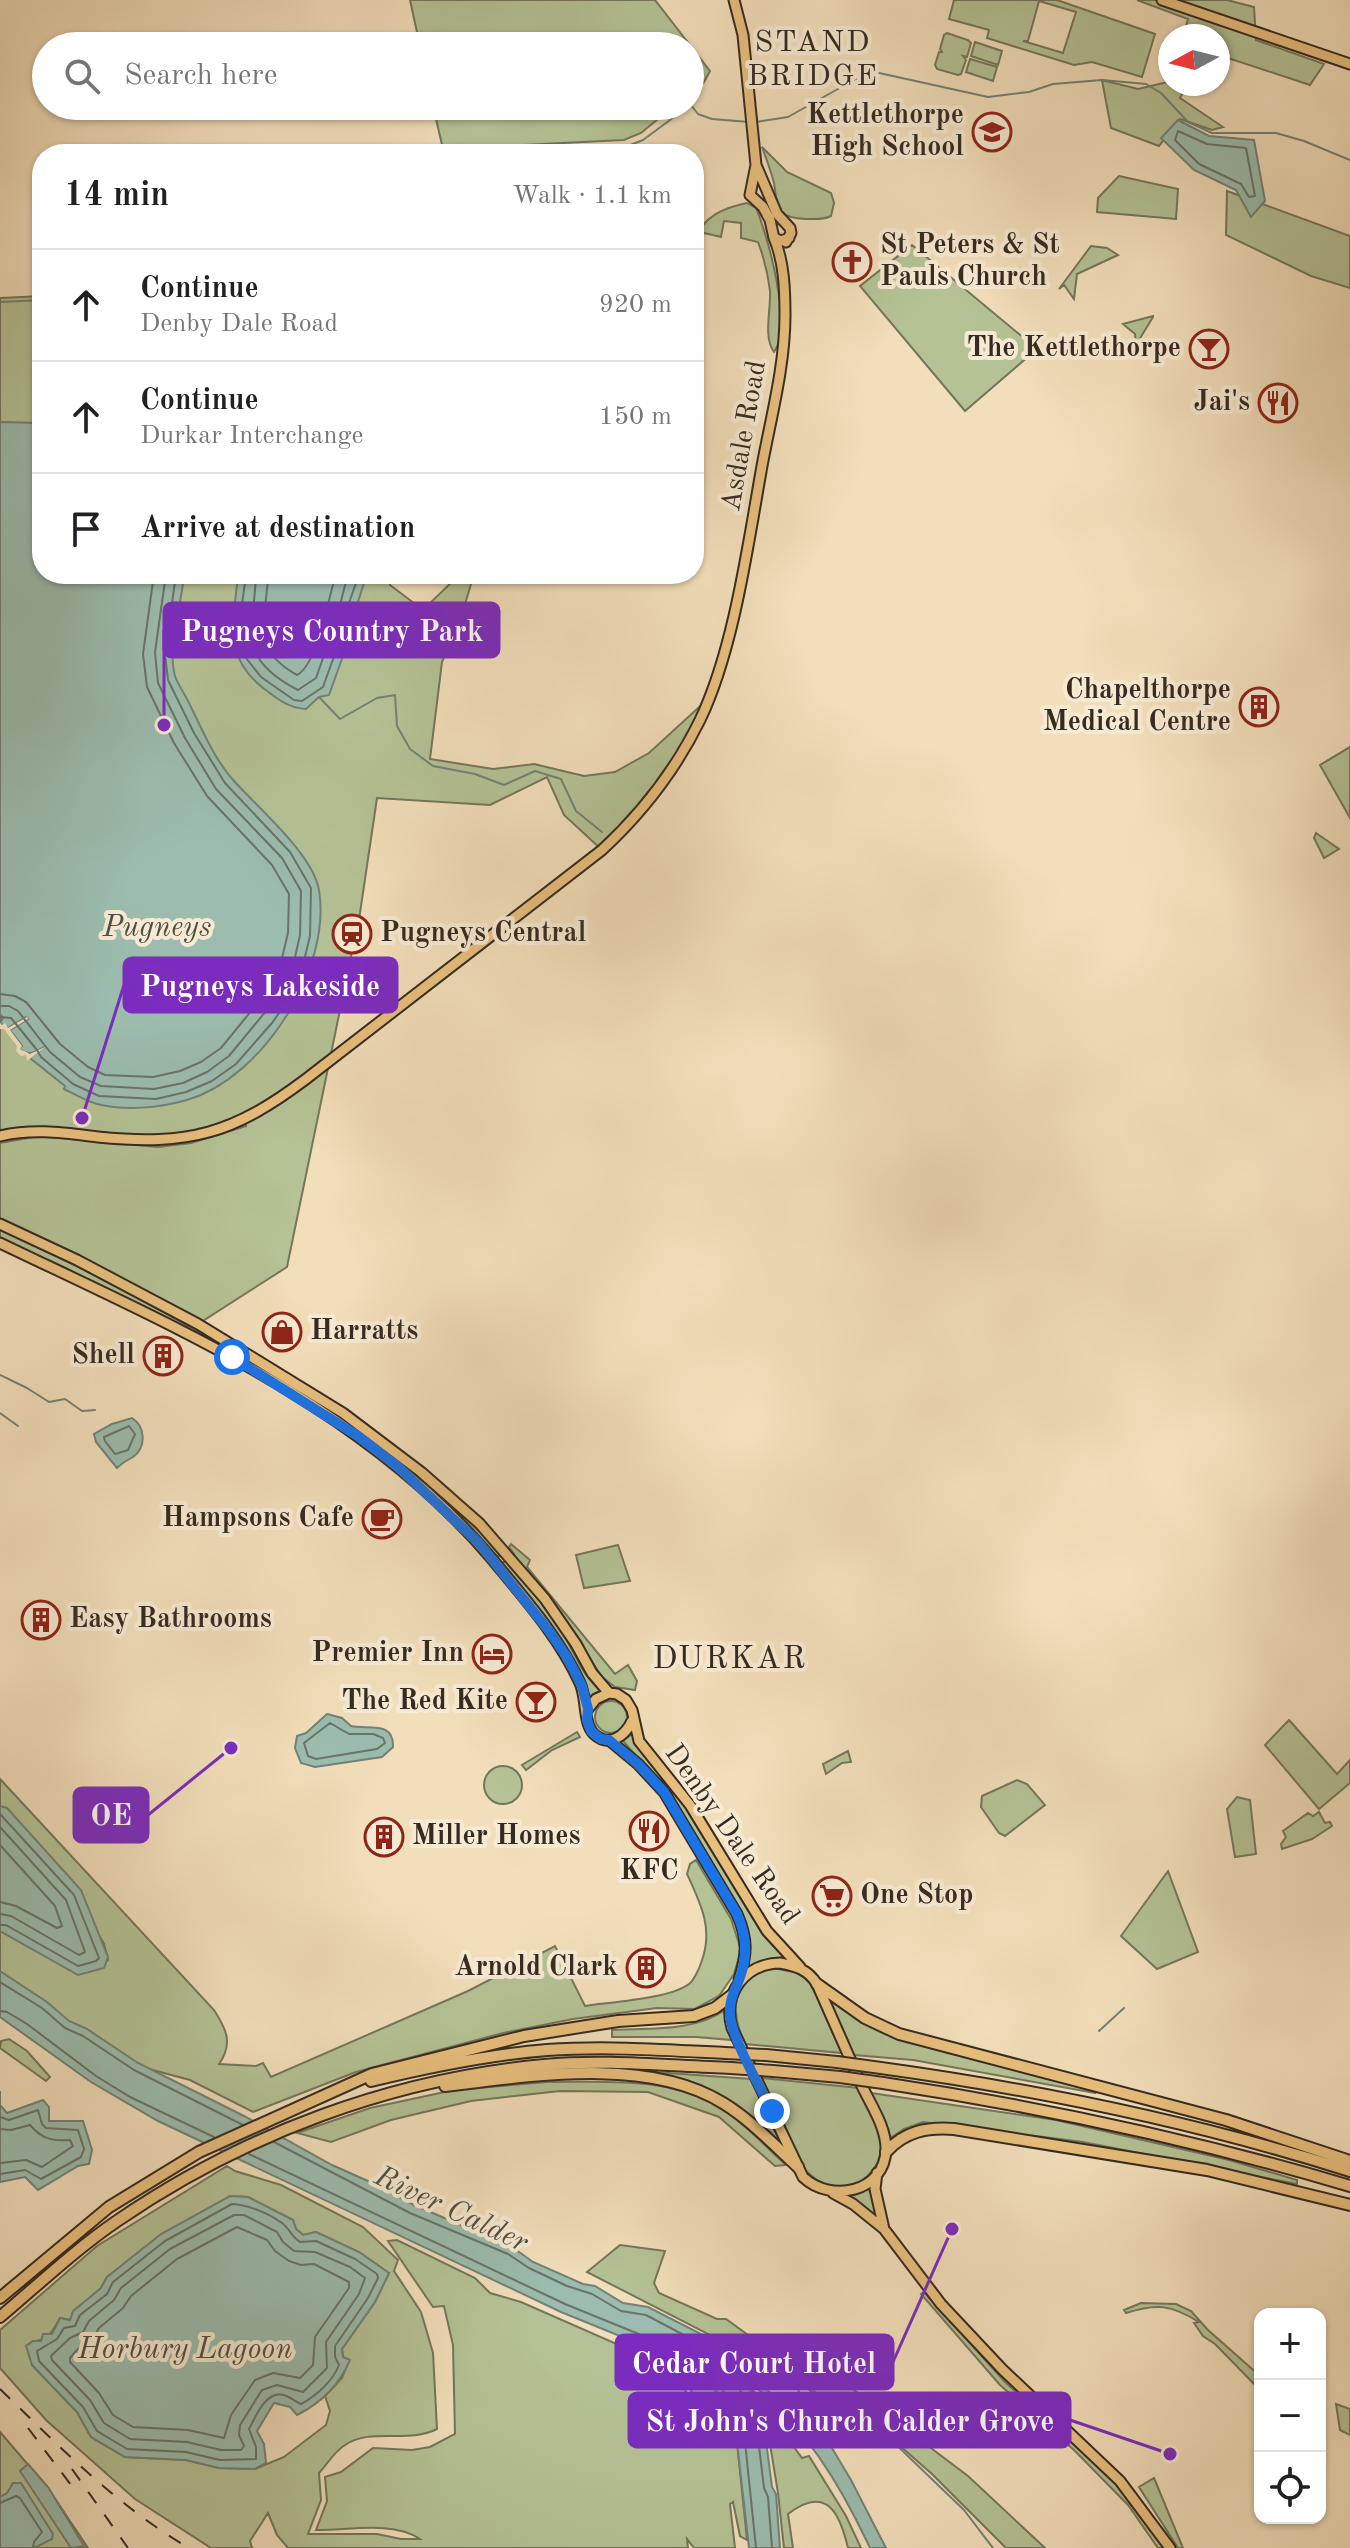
<!DOCTYPE html>
<html lang="en">
<head>
<meta charset="utf-8">
<style>
  :root { --surface:#fff; --page:#f2f2f2; --text:#202124; --muted:#757577; --line:#e0e0e0 }
  body { margin:0; font-family:"Old Standard TT",serif; background:var(--page); color:var(--text) }
  .controls { position:absolute; right:24px; bottom:24px; display:grid; overflow:hidden; border-radius:16px; box-shadow:0 2px 6px #0004 }
  .controls button { width:72px; height:72px; display:grid; place-items:center; padding:0; border:0; border-bottom:2px solid var(--line); background:var(--surface); color:var(--text); font:40px sans-serif }
  .compass { position:absolute; left:1158px; top:24px; width:72px; height:72px; border-radius:50%; background:var(--surface); box-shadow:0 2px 6px #0004; rotate:263deg }
  .stop { position:absolute; width:24px; height:24px; margin:-18px; border:6px solid #1a73e8; border-radius:50%; background:#fff }
  .stop.end { background:#1a73e8; border-color:#fff; box-shadow:0 2px 8px #0008 }
  .list { margin:0; padding:0; list-style:none }
  h2 { display:flex; justify-content:space-between; align-items:center; height:104px; margin:0; padding:0 32px; font-size:34px }
  h2 small { font-size:26px; font-weight:400; color:var(--muted) }
  .list li { display:grid; grid-template-columns:52px 1fr auto; gap:24px; align-items:center; box-sizing:border-box; height:112px; padding:0 32px; border-top:2px solid var(--line) }
  .list b { display:block; font-size:30px; white-space:nowrap }
  .list p { margin:0; font-size:26px; white-space:nowrap; color:var(--muted) }
  .list em { font-size:26px; font-style:normal; color:var(--muted) }
  .icon { flex:none; width:44px; height:44px; fill:none; stroke:currentColor; stroke-width:2; stroke-linecap:round; stroke-linejoin:round }
  .map { position:relative; flex:none; width:1350px; height:2548px; overflow:hidden }
  .search { position:absolute; background:var(--surface); box-shadow:0 2px 6px #0004; left:32px; top:32px; width:672px; height:88px; display:flex; align-items:center; gap:20px; box-sizing:border-box; padding:0 28px; border-radius:44px; color:var(--muted); font-size:30px }
  .panel { position:absolute; background:var(--surface); box-shadow:0 2px 6px #0004; left:32px; top:144px; width:672px; height:440px; border-radius:32px }
  .map>svg:first-child { display:block }
</style>
</head>
<body>
<div class="map">
<svg width="1350" height="2548" viewBox="0 0 1350 2548">
  <rect width="100%" height="100%" fill="#f2deba"/>
  <filter id="stains"><feTurbulence type="fractalNoise" baseFrequency=".0025" numOctaves="4"/><feColorMatrix values="0 0 0 0 .2 0 0 0 0 .09 0 0 0 0 .02 0 0 0 .5 -.17"/></filter>
  <radialGradient id="worn" r=".72"><stop offset=".6" stop-color="#630" stop-opacity="0"/><stop offset="1" stop-color="#630" stop-opacity=".3"/></radialGradient>
  <!-- green -->
  <path fill="#b4c295" stroke="#74765c" stroke-width="2" fill-rule="evenodd" d="M410 0H655L710 71 704 82 690 93V46H420Z
    M954 0H1057L1155 34 1142 77 1092 62 1074 65 987 38 989 30 949 19ZM1039 1 1076 12 1063 53 1023 41H1028Z
    M1137 0H1227L1254 7 1256 40 1324 64 1310 85 1222 56 1218 59V36H1183L1188 19Z
    M947 33 968 40 971 43 967 57 963 56 966 60 961 74 958 75 937 69 935 65 939 52H942L940 49 944 35Z
    M975 42 1002 51 998 65 971 56Z
    M970 59 997 67 993 81 966 72Z
    M1170 76V84H1188L1180 98 1223 127 1212 130 1180 119 1159 146 1111 128 1102 80 1138 89 1168 82Z
    M433 106H674L641 133 624 140 443 149Z
    M762 147 787 172 831 193 834 203 831 216C823 220 816 219 806 219 776 218 778 208 774 183 771 171 766 158 762 147Z
    M1119 176 1178 189 1176 219 1097 212 1098 198Z
    M1227 191 1350 236V288L1311 276 1226 235Z
    M747 203 756 208C768 236 793 327 774 352 763 337 771 310 770 291 768 274 764 258 758 242L741 238V223L724 221 721 237 704 233 699 242 694 240C704 216 723 208 747 203Z
    M912 245 1037 349 965 411 860 286Z
    M1091 246 1107 248 1118 255 1077 274 1074 299 1064 285 1059 289Z
    M42 296V574H394L390 585 423 610 455 579 456 574H474L460 621 442 662 430 759 493 769 534 764 584 776 615 772 649 753 709 698 661 788 602 850 564 815 547 777 490 805 377 798 360 913 287 1267 198 1324 0 1225V1143L39 1136 158 1147 191 1143 246 1126 244 1120 202 1135 0 1136V298Z
    M1153 316V317L1136 345 1135 334 1123 324Z
    M1350 747V818L1320 765Z
    M1316 833 1339 849 1324 858 1314 838Z
    M0 1228C104 1278 204 1333 302 1392L301 1394 204 1336 0 1237Z
    M305 1393C378 1440 445 1493 504 1557L494 1555 396 1461 342 1420 303 1395Z
    M511 1544 530 1560 527 1567 615 1674 628 1665 637 1681 635 1690 615 1687 602 1677 577 1639 512 1556 514 1554 509 1547Z
    M618 1545 630 1581 584 1588 576 1555Z
    M499 1562H508C524 1581 541 1601 556 1622 571 1643 580 1675 601 1691L590 1696C570 1646 531 1604 499 1562Z
    M595 1717a16 16 0 1 1 32 0a16 16 0 1 1-32 0Z
    M1289 1720 1337 1774 1350 1760V1783L1319 1809 1265 1745Z
    M577 1732 580 1737 552 1750 526 1770 522 1765Z
    M632 1734C644 1762 670 1783 687 1809 721 1859 746 1913 786 1959 771 1957 757 1961 746 1971 754 1950 749 1933 740 1913L659 1782 623 1741Z
    M848 1751 851 1762 842 1763 826 1774 823 1764Z
    M484 1785a19 19 0 1 1 38 0a19 19 0 1 1-38 0Z
    M0 1779 214 2010C227 2030 233 2044 219 2064L256 2066 263 2063 271 2077 468 1991 555 1946 585 2006C611 2002 669 1999 689 1984 694 1980 699 1969 701 1963 714 1930 701 1904 687 1874L690 1864 696 1860 731 1919 741 1950 734 1974 719 1996 695 2009 657 2008 573 2019 503 2033 356 2072 253 2112 190 2080 145 2068 70 2022 0 1972V1930L103 1964 108 1960 104 1944 94 1927 0 1807Z
    M1017 1780 1027 1784 1045 1805 1005 1836 999 1833 981 1807 982 1796Z
    M1237 1797 1250 1800 1256 1854 1235 1857 1227 1809Z
    M1319 1812 1325 1823 1330 1822 1332 1826 1312 1839 1282 1849 1281 1844 1286 1837 1283 1831 1308 1813 1313 1816Z
    M1168 1871 1198 1952 1157 1969 1121 1936Z
    M773 1968 798 1973 810 1982 842 2053 745 2044C730 2011 730 1976 773 1968Z
    M828 1996 882 2032 1094 2090 1095 2093 913 2060 854 2055Z
    M725 2010 727 2028 732 2040 696 2037H612V2030C649 2028 694 2032 725 2010Z
    M9 2039 27 2051 50 2077 46 2081 0 2048 1 2041Z
    M654 2072 751 2079 782 2146C766 2132 751 2117 735 2105 711 2087 682 2079 654 2072Z
    M761 2078 859 2088C867 2104 879 2123 881 2141 884 2168 859 2191 832 2187 821 2185 813 2177 805 2170Z
    M547 2082C605 2082 669 2076 721 2108 744 2123 765 2146 786 2165L775 2166 719 2117 648 2092 560 2091 471 2101 391 2120 331 2142 297 2133 370 2108 454 2090Z
    M871 2093 1056 2120 1229 2160 1297 2180V2184L1083 2142 923 2122 904 2129 889 2139Z
    M227 2166 235 2171 281 2185 363 2227 398 2260 394 2271 421 2312 433 2353 437 2429C408 2444 371 2427 345 2445 335 2451 327 2464 319 2473L321 2500 308 2534H377L401 2539H420C393 2520 344 2531 316 2530L327 2501 325 2477 341 2472 373 2448 412 2450 430 2447 455 2434 453 2345 444 2306 433 2307 388 2241 397 2240 475 2278 490 2293 521 2302 669 2367 689 2396 695 2426 704 2412 670 2356C694 2367 715 2385 727 2409 731 2417 730 2426 736 2433L747 2540 740 2536 733 2502 730 2504 735 2548H694L687 2539 688 2548H288L277 2535 268 2513 250 2541 252 2548H211L135 2499 46 2420 0 2368V2330L97 2246ZM230 2196 248 2197 293 2220 296 2229 303 2235 316 2232 359 2252 389 2273 375 2302 342 2349 343 2357 349 2360 342 2378 325 2396 330 2411 326 2425 284 2457 255 2469 219 2468 186 2460 125 2457 91 2437 77 2412 32 2365 33 2341C49 2341 53 2330 60 2318L70 2320 101 2288 107 2277Z
    M872 2185 877 2218 848 2196 860 2193Z
    M620 2245 665 2251 654 2283 659 2293 717 2319H726L755 2340 832 2350 830 2367 850 2387 968 2476 1045 2548H1006L932 2474 859 2410 820 2399 792 2375 782 2359 751 2348 743 2352 587 2272Z
    M924 2292 1005 2382 1108 2475 1134 2503 1165 2548H1158L1128 2505 1074 2450 1000 2385 921 2294Z
    M1141 2303 1176 2304 1191 2311 1208 2330 1260 2376V2390L1215 2344 1203 2336 1194 2323 1199 2322C1171 2305 1158 2303 1126 2313L1124 2310Z
    M749 2386 779 2420 781 2429 802 2458 809 2456 846 2516 861 2548H848C840 2514 827 2484 788 2514L793 2548H784L778 2493 764 2407Z
    M1336 2404 1350 2409V2435L1340 2430Z
    M0 2432 48 2488 88 2548H0Z
    M1154 2478 1183 2548H1178L1139 2487Z"/>
  <!-- water -->
  <path fill="#9bbcae" stroke="#728276" stroke-width="2" d="M1178 120 1209 136 1254 140 1265 201 1251 217 1236 190 1194 170 1161 138Z
    M0 422 42 423V574H184C182 604 167 648 175 676 178 685 185 694 189 703 202 729 214 759 234 781 258 808 313 854 319 890 332 968 263 1078 187 1100 159 1108 125 1111 97 1104 86 1101 74 1094 64 1089L65 1086 30 1058 46 1046C37 1051 28 1058 19 1048L22 1046 10 1030 28 1019 26 1017 8 1028 0 1023 3 1018 0 1014Z
    M238 574H367L356 608 353 628 329 695 319 697 306 709C290 708 280 701 267 691 221 658 234 623 238 574Z
    M132 1418C145 1426 147 1447 133 1457 126 1461 122 1463 117 1468L96 1442 94 1434 112 1424Z
    M327 1714 342 1718 351 1726C368 1730 394 1720 393 1747L382 1757 315 1767 301 1763 295 1748 297 1736 306 1733Z
    M0 1806 7 1808 81 1890 108 1957 104 1968 78 1975 0 1931Z
    M0 1971 47 2002 69 2021 87 2029 138 2063 244 2116 332 2165 377 2185 414 2205 512 2247 533 2262 583 2284 595 2286 623 2303 648 2307 740 2354C768 2349 774 2355 791 2377L787 2379 773 2361 751 2355 743 2362 748 2371 790 2412 794 2411 804 2401 851 2480 886 2548H870C840 2484 804 2424 748 2381L746 2384 762 2410 772 2487 776 2494 780 2548H749L736 2433 732 2429 727 2410 717 2392 705 2378 674 2358 561 2312 158 2121 91 2082 0 2017Z
    M0 2091V2105L7 2113 43 2100 49 2107V2121H83L92 2150 89 2164 78 2166 38 2190 25 2177 0 2182Z
    M230 2196 248 2197 293 2220 296 2229 303 2235 316 2232 359 2252 389 2273 375 2302 342 2349 343 2357 350 2360C339 2386 321 2403 297 2415L290 2407 274 2403 257 2431 264 2444 266 2463 255 2469 219 2468 186 2460 125 2457 91 2437 77 2412 32 2365 26 2346 33 2341H41L43 2334H52L60 2318 70 2320 73 2311 101 2288 107 2277 161 2234Z
    M28 2464 48 2487 84 2546 71 2548 20 2471Z
    M13 2483H21L53 2534 52 2539 34 2548H0V2497L7 2493Z"/>
  <!-- pier -->
  <path fill="#f2deba" d="M27 1017 28 1019 10 1030 22 1046 20 1049 30 1054 47 1046 27 1061 26 1055 21 1056 16 1051 17 1046 4 1029H0V1023L2 1025 5 1023 8 1028Z"/>
  <g fill="none" stroke-linecap="round" stroke-linejoin="round">
    <!-- shore -->
    <path stroke="#687468" stroke-width="2" d="M1178 131 1207 144 1246 148 1255 196 1249 197 1241 184 1199 164 1175 140Z
      M246 574 240 620 246 658 261 677 294 700 302 701 323 687 345 626 348 606 359 574
      M256 574C254 632 235 657 298 690L316 678 335 624 348 574
      M268 574C267 619 248 648 297 675 318 664 328 598 336 574
      M0 994 15 996 26 1002 60 1044 88 1067 105 1075 153 1077 180 1071 201 1062 221 1048 270 988 281 962 288 933 289 894 272 865 207 796 174 743 147 687 143 654 154 574
      M0 1006H9L18 1011 50 1052 80 1077 101 1086 154 1089 183 1083 207 1072 229 1056 280 994 293 966 300 935 301 891 282 858 216 789 185 738 158 683 155 652 166 574
      M0 1017 11 1018 37 1050 41 1057 73 1084 99 1096 156 1099 186 1092 212 1081 236 1064 272 1023 289 999 302 969 310 936 311 888 290 852 225 783 194 733 168 680 165 654 176 574
      M129 1426 135 1434 128 1450 115 1454 105 1441 104 1437Z
      M330 1723 349 1734H373L383 1738 385 1743 377 1749 316 1759 308 1756 304 1743Z
      M0 1814 74 1895 99 1958 96 1961 78 1966 6 1925H0
      M0 1827 66 1900 85 1952 79 1955 11 1916 0 1914
      M0 1845 55 1906 62 1926 57 1928 16 1906 0 1902
      M0 1982 42 2008 65 2028 83 2036 134 2070 243 2125
      M0 2011 7 2012 27 2024 96 2076 130 2097 214 2137
      M0 2117 9 2120 38 2110 42 2124 46 2128 78 2130 84 2149 81 2157 41 2179 25 2170 0 2174
      M0 2129 11 2130 30 2125C42 2139 51 2141 70 2140L73 2146 42 2167 26 2160 0 2163
      M274 2142 410 2213 508 2254 529 2268 567 2286 592 2294 621 2311 646 2315 699 2343 714 2348 734 2360 741 2375 738 2387 755 2413 764 2488 768 2497 772 2548
      M249 2154 565 2304 678 2350 709 2371 734 2406 744 2432 756 2548
      M232 2204C249 2205 268 2213 282 2223 289 2228 291 2236 300 2242L316 2241 355 2259 377 2274 378 2278 368 2298 335 2346V2357L339 2365C333 2381 316 2396 301 2404 296 2402 290 2397 284 2395 266 2390 256 2416 249 2429L256 2447V2459L220 2460 186 2452 127 2449 97 2431 83 2407 39 2361 37 2351 57 2339 64 2328 75 2326 80 2315 107 2294 113 2282 165 2241Z
      M234 2215H244L277 2232 283 2242 294 2251 315 2252 350 2267 365 2278 359 2294 326 2342 327 2368 303 2392 277 2385 262 2390 240 2425 239 2435 244 2446 241 2450H221L187 2442 130 2439 104 2423 90 2400 52 2360 51 2356 70 2338 83 2332 89 2321 114 2300 121 2288 170 2249Z
      M237 2227 267 2240 275 2251 289 2261 301 2265 314 2264 349 2282V2288L315 2337 313 2365 300 2378 273 2373 255 2380 231 2415 224 2438 188 2430 133 2427 113 2415 99 2393 70 2362V2358L78 2349 91 2341 99 2328 123 2308 131 2296 177 2259Z
      M0 2503 16 2496 20 2498 42 2532 34 2542 33 2548"/>
    <!-- stream -->
    <path stroke="#728276" stroke-width="2" d="M690 104 698 114 712 119 749 122
      M756 122 788 117 870 71 988 97 1029 92 1053 84 1102 80 1146 84 1161 93 1188 122 1212 133H1276L1304 141 1350 160
      M608 154 643 140 670 120 683 106
      M0 302 42 300
      M319 697 340 719 377 698 395 695 397 726 410 749 433 766 475 774 504 785 535 771 561 779 576 811 602 832
      M0 1375 27 1388 49 1402 65 1399 82 1411 95 1410
      M0 1413 18 1426
      M1099 2031 1124 2008
      M789 2378 796 2384 803 2403
      M794 2383 814 2391 823 2402 860 2410 964 2510 993 2548"/>
    <defs>
      <path id="primary" d="M734 0 743 35 756 165 750 195 763 207 770 220 774 238 781 241 789 238
        M1162 0 1350 64
        M756 165 777 214 790 228 791 233 786 242
        M0 1136C34 1128 65 1133 98 1137 189 1146 233 1134 306 1079L602 850C643 812 675 771 700 720 734 649 748 544 762 466 771 417 785 366 785 315 785 290 784 261 774 238
        M0 1224 77 1260 198 1324 343 1413 421 1472 480 1524 545 1599 576 1644 592 1673 609 1693
        M0 1243C175 1327 364 1407 492 1559 524 1598 559 1637 580 1683 587 1698 583 1724 594 1734 609 1748 625 1736 632 1721
        M588 1709 596 1699 609 1693 617 1694 626 1700 632 1710 639 1741 690 1805 767 1931 800 1967
        M609 1740 638 1764 664 1792 737 1914C748 1939 747 1955 739 1980
        M780 1963C797 1966 808 1970 817 1984 832 2018 847 2052 862 2086 871 2105 886 2127 886 2149 885 2193 830 2203 803 2177L732 2028C722 1993 745 1964 780 1963Z
        M877 2173 875 2189 884 2229
        M833 2193 853 2204 884 2229 941 2304 1002 2369 1120 2481 1170 2548"/>
      <path id="motorway" d="M817 1984 865 2018 899 2034 1226 2120 1350 2161
        M766 2055 837 2062
        M881 2068C1040 2090 1196 2122 1350 2171
        M773 2071 840 2077
        M371 2081C429 2067 487 2055 547 2050 606 2046 666 2050 725 2053
        M883 2083C1042 2107 1196 2140 1350 2186
        M445 2086C528 2076 648 2056 723 2103 751 2120 774 2145 798 2167
        M886 2152C905 2131 927 2127 954 2129L1207 2170 1350 2205
        M0 2298 109 2207 199 2152 372 2074 524 2036 618 2021 694 2016 715 2008 732 1995
        M0 2317C38 2285 76 2249 117 2221 244 2134 391 2079 544 2065 606 2059 669 2066 731 2068"/>
    </defs>
    <!-- primary casing -->
    <use href="#primary" stroke="#352b22" stroke-width="13"/>
    <!-- motorway casing -->
    <use href="#motorway" stroke="#352b22" stroke-width="14"/>
    <!-- primary -->
    <use href="#primary" stroke="#e9bf7d" stroke-width="9"/>
    <!-- motorway -->
    <use href="#motorway" stroke="#e9bf7d" stroke-width="10"/>
    <!-- rail -->
    <path stroke="#352b22" stroke-width="2" stroke-dasharray="14 14" stroke-linecap="butt" d="M0 2389C60 2447 117 2506 189 2548
      M28 2428 74 2489
      M72 2469 128 2548"/>
    <defs>
      <path id="motorway-bridge" d="M725 2053 766 2055
        M837 2062 881 2068
        M731 2068 773 2071
        M840 2077 883 2083"/>
    </defs>
    <!-- motorway-bridge casing -->
    <use href="#motorway-bridge" stroke="#352b22" stroke-width="14" stroke-linecap="butt"/>
    <!-- motorway-bridge -->
    <use href="#motorway-bridge" stroke="#e9bf7d" stroke-width="10"/>
  </g>
  <g fill="none" stroke-linecap="round" stroke-linejoin="round">
    <!-- route -->
    <path stroke="#1a73e8" stroke-width="10" d="M232 1357 358 1436 397 1466 479 1543 549 1631 567 1657 582 1686 588 1709 587 1720 591 1731 601 1739 609 1740 638 1764 664 1792 737 1914C748 1939 748 1960 737 1985 732 1995 729 2004 730 2015 732 2039 760 2087 772 2111"/>
  </g>
  <!-- icons -->
  <defs>
    <symbol id="school-ring" viewBox="-11 -11 22 22"><circle r="9.5" fill="#f7ead2" stroke="#8f2418" stroke-width="1.5"/><path d="M0-5L7-2L0 1L-7-2ZM-4 1L0 2.5L4 1V4Q0 6-4 4Z" fill="#8f2418"/></symbol>
    <symbol id="church-ring" viewBox="-11 -11 22 22"><circle r="9.5" fill="#f7ead2" stroke="#8f2418" stroke-width="1.5"/><path d="M-1.2-6h2.4v3.5h3.3v2.4h-3.3V6h-2.4V-.1h-3.3v-2.4h3.3Z" fill="#8f2418"/></symbol>
    <symbol id="bar-ring" viewBox="-11 -11 22 22"><circle r="9.5" fill="#f7ead2" stroke="#8f2418" stroke-width="1.5"/><path d="M-6-5H6L.8 .8V4.5H3.5V6h-7V4.5H-.8V.8Z" fill="#8f2418"/></symbol>
    <symbol id="restaurant-ring" viewBox="-11 -11 22 22"><circle r="9.5" fill="#f7ead2" stroke="#8f2418" stroke-width="1.5"/><path d="M-5-6h1v4h1v-4h1v4h1v-4h1v5L-1.5 .5V6h-2V.5L-5-1ZM5-6V6H3V1.5H1.5Q1.5-4 5-6Z" fill="#8f2418"/></symbol>
    <symbol id="building-ring" viewBox="-11 -11 22 22"><circle r="9.5" fill="#f7ead2" stroke="#8f2418" stroke-width="1.5"/><path d="M-4-6H4V6H1V3H-1V6H-4ZM-2.5-4.3h1.7v1.8h-1.7ZM.8-4.3h1.7v1.8H.8ZM-2.5-1h1.7V.8h-1.7ZM.8-1h1.7V.8H.8Z" fill="#8f2418"/></symbol>
    <symbol id="station-ring" viewBox="-11 -11 22 22"><circle r="9.5" fill="#f7ead2" stroke="#8f2418" stroke-width="1.5"/><path d="M-3-6H3Q5-6 5-4V2Q5 4 3 4L4.5 6H3L1.5 4h-3L-3 6H-4.5L-3 4Q-5 4-5 2V-4Q-5-6-3-6ZM-3.5-4v3h7v-3ZM-3.5 1v1.5H-2V1ZM2 1v1.5H3.5V1Z" fill="#8f2418"/></symbol>
    <symbol id="shop-ring" viewBox="-11 -11 22 22"><circle r="9.5" fill="#f7ead2" stroke="#8f2418" stroke-width="1.5"/><path d="M-5-2.5h2.3a2.7 3.5 0 0 1 5.4 0H5L5.5 6h-11ZM-1.5-2.5h3a1.5 2.3 0 0 0-3 0Z" fill="#8f2418"/></symbol>
    <symbol id="cafe-ring" viewBox="-11 -11 22 22"><circle r="9.5" fill="#f7ead2" stroke="#8f2418" stroke-width="1.5"/><path d="M-5.5-4.5H6V0H3Q3 3.5 0 3.5H-2.5Q-5.5 3.5-5.5 0ZM3-3.2v2h1.7v-2ZM-6 4.5H4V6H-6Z" fill="#8f2418"/></symbol>
    <symbol id="hotel-ring" viewBox="-11 -11 22 22"><circle r="9.5" fill="#f7ead2" stroke="#8f2418" stroke-width="1.5"/><path d="M-6-4.5h1.5V1H6V5H4.5V3h-9V5H-6ZM-4 0a1.8 1.8 0 1 1 3.6 0ZM.5 0V-2.5h3Q6-2.5 6 0Z" fill="#8f2418"/></symbol>
    <symbol id="supermarket-ring" viewBox="-11 -11 22 22"><circle r="9.5" fill="#f7ead2" stroke="#8f2418" stroke-width="1.5"/><path d="M-6-5.5h2.5l.6 2H6L4.5 2H-2.5L-4.4-4H-6ZM-1.5 3.2a1.3 1.3 0 1 0 .1 0ZM3 3.2a1.3 1.3 0 1 0 .1 0Z" fill="#8f2418"/></symbol>
  </defs>
  <g fill-rule="evenodd">
    <use href="#school-ring" x="970" y="110" width="44" height="44"/>
    <use href="#church-ring" x="830" y="240" width="44" height="44"/>
    <use href="#bar-ring" x="1187" y="327" width="44" height="44"/>
    <use href="#restaurant-ring" x="1256" y="381" width="44" height="44"/>
    <use href="#building-ring" x="1237" y="685" width="44" height="44"/>
    <use href="#station-ring" x="330" y="912" width="44" height="44"/>
    <use href="#shop-ring" x="260" y="1310" width="44" height="44"/>
    <use href="#building-ring" x="141" y="1334" width="44" height="44"/>
    <use href="#cafe-ring" x="360" y="1497" width="44" height="44"/>
    <use href="#building-ring" x="19" y="1598" width="44" height="44"/>
    <use href="#hotel-ring" x="470" y="1632" width="44" height="44"/>
    <use href="#bar-ring" x="514" y="1680" width="44" height="44"/>
    <use href="#restaurant-ring" x="627" y="1809" width="44" height="44"/>
    <use href="#building-ring" x="362" y="1815" width="44" height="44"/>
    <use href="#supermarket-ring" x="810" y="1874" width="44" height="44"/>
    <use href="#building-ring" x="624" y="1946" width="44" height="44"/>
  </g>
  <g text-anchor="middle" dominant-baseline="central" stroke-width="8" stroke-linejoin="round" paint-order="stroke">
    <!-- poi labels -->
    <g font-size="28" font-weight="bold" fill="#352b22" stroke="#f7ead2" text-anchor="end">
      <text x="964" y="116">Kettlethorpe<tspan x="964" dy="32">High School</tspan></text>
      <text x="880" y="246" text-anchor="start">St Peters &amp; St<tspan x="880" dy="32">Pauls Church</tspan></text>
      <text x="1181" y="349">The Kettlethorpe</text>
      <text x="1250" y="403">Jai's</text>
      <text x="1231" y="691">Chapelthorpe<tspan x="1231" dy="32">Medical Centre</tspan></text>
      <text x="380" y="934" text-anchor="start">Pugneys Central</text>
      <text x="310" y="1332" text-anchor="start">Harratts</text>
      <text x="135" y="1356">Shell</text>
      <text x="354" y="1519">Hampsons Cafe</text>
      <text x="69" y="1620" text-anchor="start">Easy Bathrooms</text>
      <text x="464" y="1654">Premier Inn</text>
      <text x="508" y="1702">The Red Kite</text>
      <text x="412" y="1837" text-anchor="start">Miller Homes</text>
      <text x="649" y="1872" text-anchor="middle">KFC</text>
      <text x="860" y="1896" text-anchor="start">One Stop</text>
      <text x="618" y="1968">Arnold Clark</text>
    </g>
    <!-- street labels -->
    <g font-size="28" fill="#352b22" stroke="#f7ead2">
      <text transform="translate(745 436) rotate(-80)">Asdale Road</text>
      <text transform="translate(731 1835) rotate(55)">Denby Dale Road</text>
    </g>
    <!-- neighbourhood labels -->
    <g font-size="30" letter-spacing="2" fill="#352b22" stroke="#f7ead2">
      <text x="813" y="43">STAND<tspan x="813" dy="34">BRIDGE</tspan></text>
    </g>
    <!-- water labels -->
    <g font-size="30" font-style="italic" fill="#4e4f45" stroke="#f7ead2">
      <text x="157" y="928">Pugneys</text>
      <text transform="translate(451 2210) rotate(25)">River Calder</text>
      <text x="185" y="2350">Horbury Lagoon</text>
    </g>
    <!-- quarter labels -->
    <g font-size="32" letter-spacing="2" fill="#352b22" stroke="#f7ead2">
      <text x="730" y="1660">DURKAR</text>
    </g>
  </g>
  <!-- callouts -->
  <path fill="none" stroke="#7b2cbf" stroke-width="3" d="M164 725L164 630M82 1118L124 985M231 1748L148 1815M952 2229L893 2362M1170 2454L1070 2420"/>
  <g fill="#7b2cbf" stroke="#f7ead2" stroke-width="3">
    <circle cx="164" cy="725" r="8"/>
    <circle cx="82" cy="1118" r="8"/>
    <circle cx="231" cy="1748" r="8"/>
    <circle cx="952" cy="2229" r="8"/>
    <circle cx="1170" cy="2454" r="8"/>
  </g>
  <g fill="#7b2cbf" stroke="#7b2cbf" stroke-width="3">
    <rect x="164" y="603" width="335" height="54" rx="8"/>
    <rect x="124" y="958" width="273" height="54" rx="8"/>
    <rect x="74" y="1788" width="74" height="54" rx="8"/>
    <rect x="616" y="2335" width="277" height="54" rx="8"/>
    <rect x="629" y="2393" width="441" height="54" rx="8"/>
  </g>
  <g font-size="30" text-anchor="middle" font-weight="bold" fill="#fff">
    <text x="332" y="641">Pugneys Country Park</text>
    <text x="260" y="996">Pugneys Lakeside</text>
    <text x="111" y="1825">OE</text>
    <text x="754" y="2373">Cedar Court Hotel</text>
    <text x="850" y="2431">St John's Church Calder Grove</text>
  </g>
  <rect width="100%" height="100%" filter="url(#stains)"/>
  <rect width="100%" height="100%" fill="url(#worn)"/>
</svg>
<div class="controls">
<button>+</button>
<button>−</button>
<button><svg class="icon" aria-label="locate" viewBox="0 0 24 24"><circle cx="12" cy="12" r="6"/><path d="M12 2v4M12 18v4M2 12h4M18 12h4"/></svg></button>
</div>
<svg class="compass" viewBox="-18 -18 36 36"><path d="M0-13l5 13h-10z" fill="#e53935"/><path d="M0 13l5-13h-10z" fill="#757577"/></svg>
<div class="stop" style="left:232px;top:1357px"></div>
<div class="stop end" style="left:772px;top:2111px"></div>
<div class="search"><svg class="icon" aria-label="search" viewBox="0 0 24 24"><circle cx="10" cy="10" r="6"/><path d="M15 15l6 6"/></svg>Search here</div>
<section class="panel">
<h2>14 min<small>Walk · 1.1 km</small></h2>
<ul class="list">
<li><svg class="icon" aria-label="ahead" viewBox="0 0 24 24"><path d="M12 20V5M6 11l6-6 6 6"/></svg><div><b>Continue</b><p>Denby Dale Road</p></div><em>920 m</em></li>
<li><svg class="icon" aria-label="ahead" viewBox="0 0 24 24"><path d="M12 20V5M6 11l6-6 6 6"/></svg><div><b>Continue</b><p>Durkar Interchange</p></div><em>150 m</em></li>
<li><svg class="icon" aria-label="arrive" viewBox="0 0 24 24"><path d="M6 21V4h12l-3 4 3 4H6"/></svg><div><b>Arrive at destination</b></div></li>
</ul>
</section>
</div>
</body>
</html>
